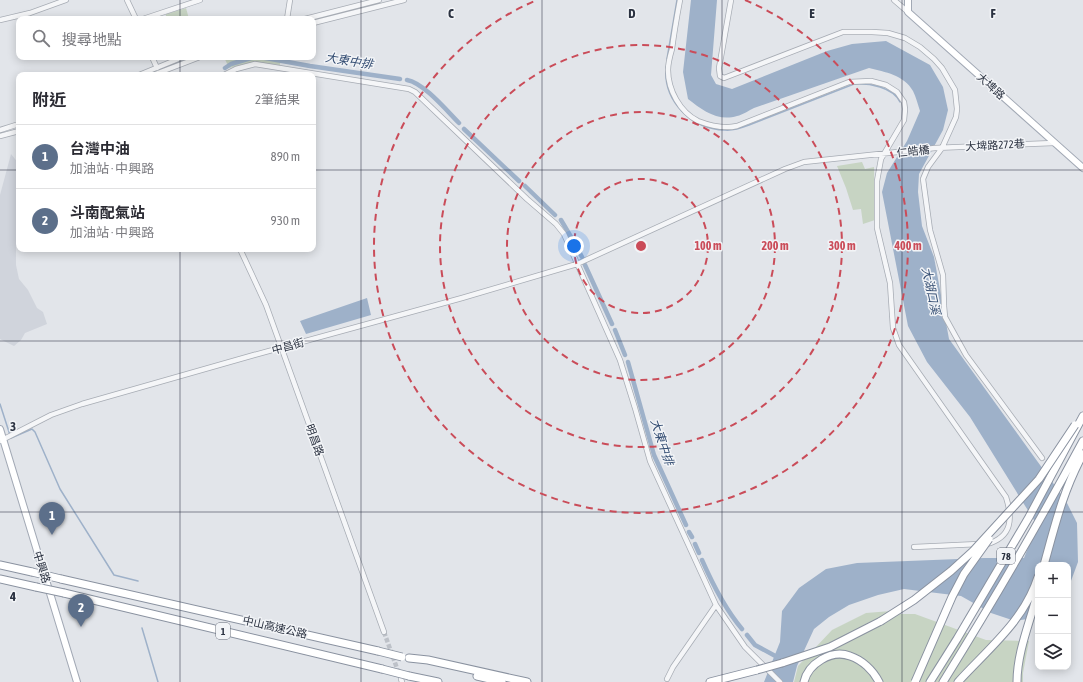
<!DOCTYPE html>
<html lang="zh-TW">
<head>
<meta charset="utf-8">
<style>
  :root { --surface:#fff; --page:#f2f2f3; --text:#2b2b33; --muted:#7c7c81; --line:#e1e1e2; --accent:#ca4c59 }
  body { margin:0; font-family:"Asap Condensed","Noto Sans TC",sans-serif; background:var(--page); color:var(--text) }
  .controls { position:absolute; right:12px; bottom:12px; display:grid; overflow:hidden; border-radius:8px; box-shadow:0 2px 10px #0003 }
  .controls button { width:36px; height:36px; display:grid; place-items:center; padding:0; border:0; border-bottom:1px solid var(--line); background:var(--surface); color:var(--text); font:20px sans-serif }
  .you { position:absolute; left:574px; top:246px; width:14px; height:14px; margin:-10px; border:3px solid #fff; border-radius:50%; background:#1a73e8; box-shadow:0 0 0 6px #1a73e833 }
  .badge { display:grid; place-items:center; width:26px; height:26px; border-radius:50%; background:var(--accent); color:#fff; font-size:13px; font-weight:700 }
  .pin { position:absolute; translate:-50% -33px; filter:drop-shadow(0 1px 2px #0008) }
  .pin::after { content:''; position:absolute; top:21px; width:14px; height:12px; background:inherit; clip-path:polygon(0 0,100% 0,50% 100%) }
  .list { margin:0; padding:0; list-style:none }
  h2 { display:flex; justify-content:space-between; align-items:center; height:52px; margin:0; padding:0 16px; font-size:17px }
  h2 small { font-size:13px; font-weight:400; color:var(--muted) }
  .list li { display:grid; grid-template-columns:26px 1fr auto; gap:12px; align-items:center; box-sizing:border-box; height:64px; padding:0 16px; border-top:1px solid var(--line) }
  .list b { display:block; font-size:15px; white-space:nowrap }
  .list p { margin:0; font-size:13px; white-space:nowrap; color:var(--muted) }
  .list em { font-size:13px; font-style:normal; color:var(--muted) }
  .icon { flex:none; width:22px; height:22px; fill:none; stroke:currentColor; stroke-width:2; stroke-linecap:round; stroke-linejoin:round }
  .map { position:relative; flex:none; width:1083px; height:682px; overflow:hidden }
  .search { position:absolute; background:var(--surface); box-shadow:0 2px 10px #0003; left:16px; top:16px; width:300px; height:44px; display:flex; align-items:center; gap:10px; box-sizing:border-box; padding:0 14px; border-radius:8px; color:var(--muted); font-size:15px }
  .panel { position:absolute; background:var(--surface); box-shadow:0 2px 10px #0003; left:16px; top:72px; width:300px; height:180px; border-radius:8px }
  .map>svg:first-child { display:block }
</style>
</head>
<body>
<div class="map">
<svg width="1083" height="682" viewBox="0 0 1083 682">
  <rect width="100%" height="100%" fill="#e2e5ea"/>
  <!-- built -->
  <path fill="#d0d4dc" d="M11 154 19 164V207L16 212 19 223V234L16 247V265L19 279 28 290 37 308 43 312 47 324 25 333 21 340 14 346 0 339V195Z"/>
  <!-- green -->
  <path fill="#c7d4c3" d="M186 8 189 19H166V14Z
    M224 57H281L280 65 253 62 229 68Z
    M862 162 865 169 874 167 875 220 863 224 861 209 853 210 846 188 837 166Z
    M891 611 883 623 899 614H915L986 640 1029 641 1023 673V682H808L810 676V666L803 674 801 682H794L798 666 832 630 866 613Z"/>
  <!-- water -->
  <path fill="#9eb1c9" d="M691 0H717L711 75 716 84 732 89 827 51 852 44 886 41 930 65 943 87 948 110 943 130 919 174 918 192 922 226 934 257 949 339 1066 501 1077 523 1078 562 1068 589V565H1038V615L1034 618 1015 621 991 613 961 596 904 589 878 595 849 605 829 617 814 629 797 666 793 682H764L780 642 782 611 799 588 826 569 857 563 984 558H1024L1037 525 970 417 927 362 908 326 882 192 887 173 907 141 920 111C918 105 916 97 913 91 904 75 885 72 869 68L754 108C749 110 743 115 737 116 718 122 702 110 688 99L683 72Z
    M367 298 371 315 306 334 300 321Z"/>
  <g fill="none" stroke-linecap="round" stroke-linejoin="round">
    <!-- stream -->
    <path stroke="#9eb1c9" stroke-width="1.5" d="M667 59 677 0
      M666 67C663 101 691 129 725 130 733 131 741 128 749 125L854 84C869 83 893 87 900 102
      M0 404 10 435
      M11 438 32 429 35 432 60 489 114 575 138 581
      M142 628 158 682"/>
    <!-- canal -->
    <path stroke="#9eb1c9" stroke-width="4.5" d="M225 68 231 64 251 58 260 57 310 66 400 79
      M407 80C424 83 447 111 459 123
      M464 129 519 181
      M525 186 555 215
      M561 220 574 242 582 257
      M585 265 612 324
      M615 330 625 355
      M628 362 654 455 686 525
      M689 532 692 537
      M695 544 699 553
      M702 560C713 585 725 609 742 629
      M747 635 755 645 779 658"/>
    <!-- minor-tunnel -->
    <path stroke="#bdc1c8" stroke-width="4.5" stroke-dasharray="4.5 2" stroke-linecap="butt" d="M384 632 399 674"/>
    <defs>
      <path id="minor" d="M127 0 136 19
        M680 0C677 16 674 33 672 49 670 56 668 63 668 70 668 90 680 112 698 121 711 126 724 129 737 126L849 82 871 81 886 85 897 92 904 102 905 109 904 120 881 159 877 181V228L890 283 893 328 899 345 1006 497C1013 519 1012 537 987 544
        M731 0 719 68 720 76 724 78 843 32H872L888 33 905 38 920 47 934 59 942 68 955 90 957 109 956 117 942 148 928 167 923 179 930 230 943 275 944 306 945 317 966 355 1042 458
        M894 0 908 12
        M143 19 200 0
        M287 19 290 0
        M305 19 379 0
        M0 20 30 13 66 0
        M313 23 404 0
        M152 57 157 68
        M139 75 183 57
        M153 75 200 57
        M224 75 236 69 255 64 409 89 415 92 527 199 556 224 564 234 620 360 635 408 650 461 716 605 745 647 780 682
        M0 130 19 124
        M0 136 19 131
        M240 249 266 305 384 632
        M0 441 51 415 82 404 254 355 462 298 577 264 785 169 804 162 935 148 1054 143
        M914 547 979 544
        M401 679 402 682
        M667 679 673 667 716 605"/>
      <path id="major" d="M908 0V12L1083 168
        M0 429 77 682"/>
      <path id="highway" d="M0 565 32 572
        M1044 565C1055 525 1063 491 1083 454
        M0 579 36 587
        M61 579 378 651
        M64 593 382 669
        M409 658 428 660 527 682
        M782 663 830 647 881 621
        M409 676 438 682
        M477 676 502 682
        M710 682 757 670
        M804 682C808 664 831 649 850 656 862 660 873 670 879 682
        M930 682 957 639 1029 517 1083 416
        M943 682C992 603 1039 523 1083 441
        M958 682C988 649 1024 621 1038 577
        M1017 682C1017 651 1031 620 1038 591"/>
    </defs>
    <!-- minor casing -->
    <use href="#minor" stroke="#a7acb4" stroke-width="6"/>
    <!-- major casing -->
    <use href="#major" stroke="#a2a9b5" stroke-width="8"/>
    <!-- highway casing -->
    <use href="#highway" stroke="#8a92a0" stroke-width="9"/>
    <!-- minor -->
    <use href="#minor" stroke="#f5f6f8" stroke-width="4.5"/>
    <!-- major -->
    <use href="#major" stroke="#fff" stroke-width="6"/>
    <!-- highway -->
    <use href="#highway" stroke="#fff" stroke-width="7"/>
    <defs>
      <path id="highway-bridge" d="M32 572 61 579
        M36 587 64 593
        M881 621 914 600 951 571 973 551 1039 479 1075 425
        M378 651 402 657
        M382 669 409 676
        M757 670 782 663
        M915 682 952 597 964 574 989 539"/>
    </defs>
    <!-- highway-bridge casing -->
    <use href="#highway-bridge" stroke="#8a92a0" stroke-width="9" stroke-linecap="butt"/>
    <!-- highway-bridge -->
    <use href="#highway-bridge" stroke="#fff" stroke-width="7"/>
  </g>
  <!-- grid -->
  <path fill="none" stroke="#2b3241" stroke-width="1" stroke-opacity="0.55" d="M180 0V19M361 0V682M542 0V682M722 0V682M902 0V682M180 57V75M0 170H19M313 170H1083M180 249V682M0 341H1083M0 512H1083"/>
  <!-- distance rings -->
  <g fill="none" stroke="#ca4c59" stroke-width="2" stroke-dasharray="7 5">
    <circle cx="641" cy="246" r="67"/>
    <circle cx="641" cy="246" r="134"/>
    <circle cx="641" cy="246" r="201"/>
    <path d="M745 0A267 267 0 1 1 537 0"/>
  </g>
  <g text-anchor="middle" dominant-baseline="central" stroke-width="3" stroke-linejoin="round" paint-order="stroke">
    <!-- shield labels -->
    <g fill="#f2f4f7" stroke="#676c78" stroke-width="1">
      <rect x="997" y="548" width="18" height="16" rx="3"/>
      <rect x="216" y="623" width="14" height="16" rx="3"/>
    </g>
    <g font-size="10" font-weight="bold" fill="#2b3241">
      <text x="1006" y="556">78</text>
      <text x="223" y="631">1</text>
    </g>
    <!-- street labels -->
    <g font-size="11" fill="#2b3241" stroke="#f2f4f7">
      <text transform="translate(991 86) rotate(42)">大埤路</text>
      <text transform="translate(995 145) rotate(-3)">大埤路272巷</text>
      <text transform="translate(913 151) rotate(-6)">仁皓橋</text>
      <text transform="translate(288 346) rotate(-15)">中昌街</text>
      <text transform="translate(315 440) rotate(70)">明昌路</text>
      <text transform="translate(42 567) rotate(73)">中興路</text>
      <text transform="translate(275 627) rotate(13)">中山高速公路</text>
    </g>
    <!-- water labels -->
    <g font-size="12" font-style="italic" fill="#364f74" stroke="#f2f4f7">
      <text transform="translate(349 61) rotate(9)">大東中排</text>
      <text transform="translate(931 291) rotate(78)">大湖口溪</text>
      <text transform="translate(662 442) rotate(71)">大東中排</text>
    </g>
  </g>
  <g font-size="13" text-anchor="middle" font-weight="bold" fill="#2b3241" stroke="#f2f4f7" stroke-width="3" stroke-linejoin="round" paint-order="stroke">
    <text x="451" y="18">C</text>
    <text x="632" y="18">D</text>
    <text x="812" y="18">E</text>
    <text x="993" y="18">F</text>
    <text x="13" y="431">3</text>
    <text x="13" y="601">4</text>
  </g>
  <circle cx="641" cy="246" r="6" fill="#ca4c59" stroke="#f2f4f7" stroke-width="2"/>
  <g font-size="12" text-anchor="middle" font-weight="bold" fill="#ca4c59" stroke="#f2f4f7" stroke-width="3" stroke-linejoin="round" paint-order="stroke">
    <text x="708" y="250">100 m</text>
    <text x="775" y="250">200 m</text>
    <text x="842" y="250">300 m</text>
    <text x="908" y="250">400 m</text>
  </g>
</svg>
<div class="controls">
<button>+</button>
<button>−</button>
<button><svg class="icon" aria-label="layers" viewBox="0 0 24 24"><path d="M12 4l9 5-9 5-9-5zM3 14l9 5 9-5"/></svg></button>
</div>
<div class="you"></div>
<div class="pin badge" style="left:52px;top:535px;background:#5c6f8a">1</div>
<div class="pin badge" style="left:81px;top:627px;background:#5c6f8a">2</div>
<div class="search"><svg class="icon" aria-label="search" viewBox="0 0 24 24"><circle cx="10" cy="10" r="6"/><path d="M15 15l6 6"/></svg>搜尋地點</div>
<section class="panel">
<h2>附近<small>2筆結果</small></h2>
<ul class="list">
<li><span class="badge" style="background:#5c6f8a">1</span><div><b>台灣中油</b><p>加油站 · 中興路</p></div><em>890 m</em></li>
<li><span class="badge" style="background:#5c6f8a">2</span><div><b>斗南配氣站</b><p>加油站 · 中興路</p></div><em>930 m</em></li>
</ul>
</section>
</div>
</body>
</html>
